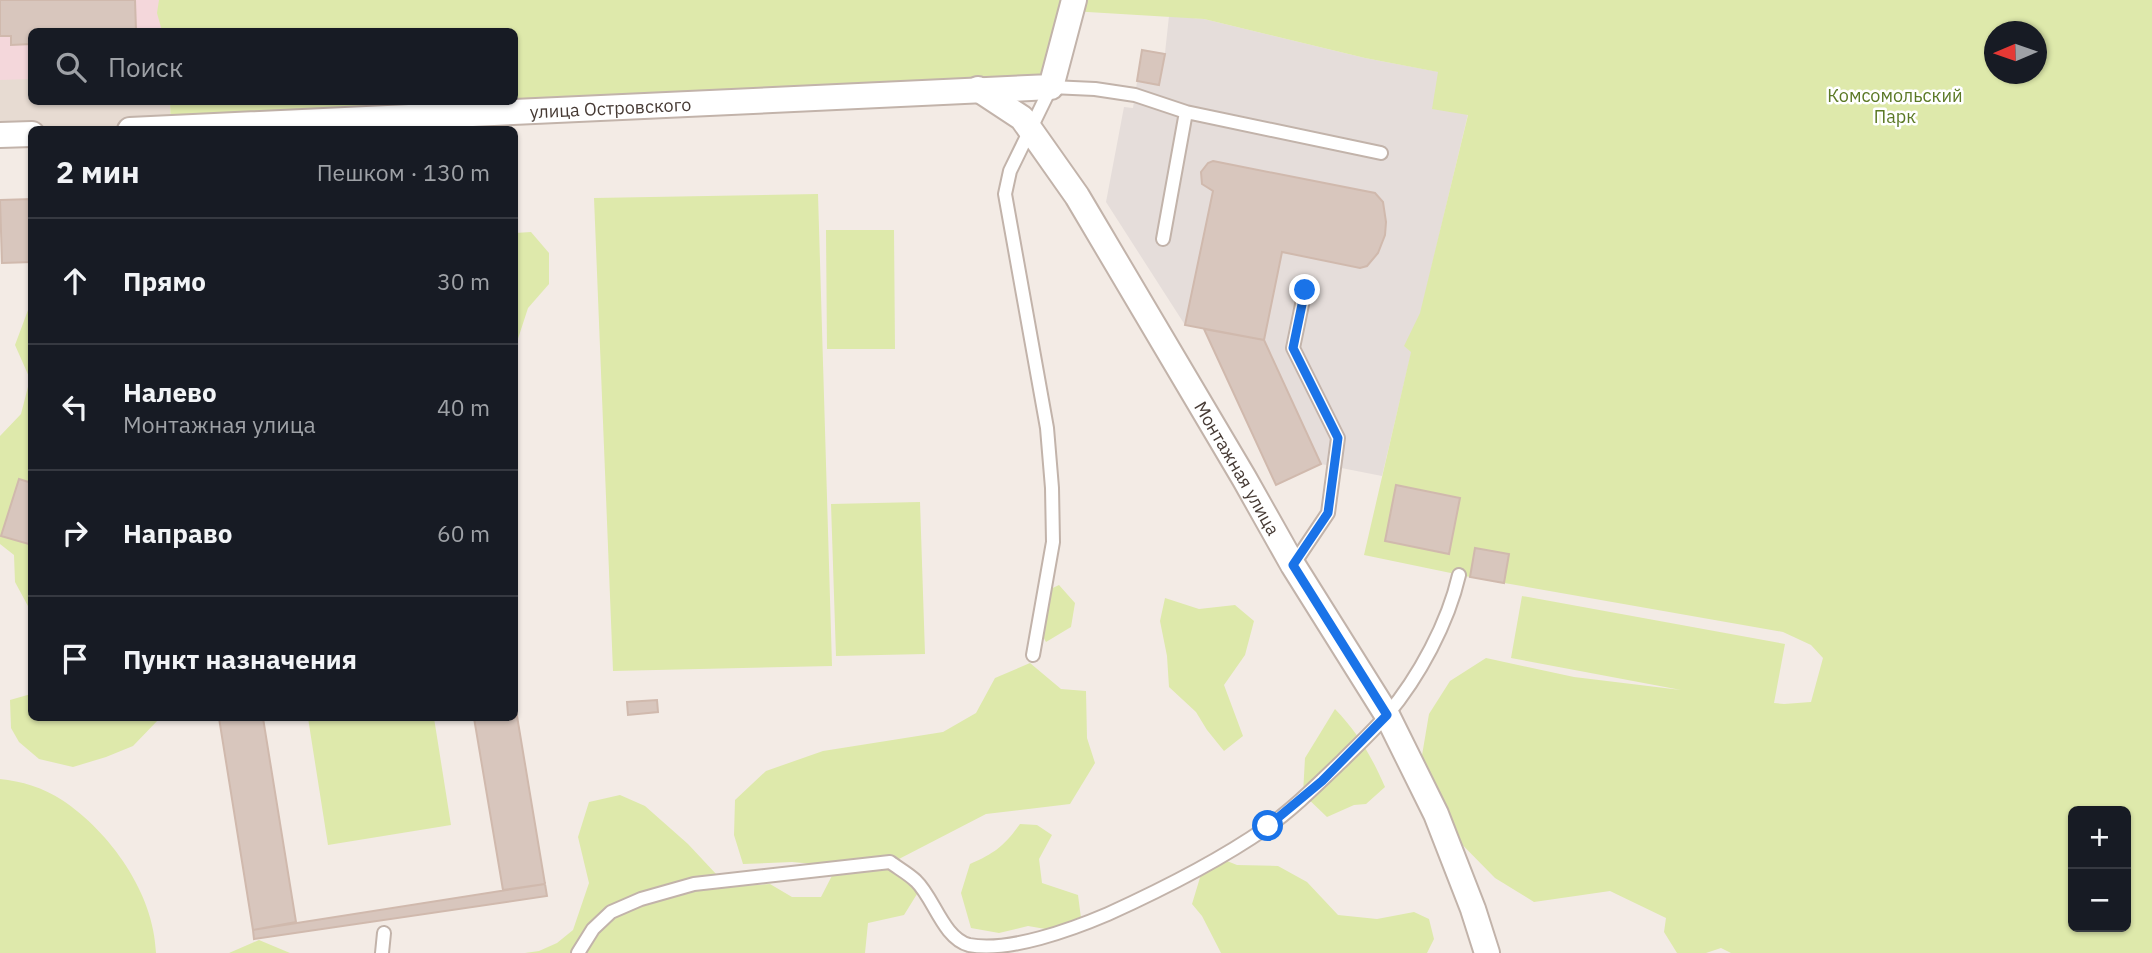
<!DOCTYPE html>
<html lang="ru">
<head>
<meta charset="utf-8">
<style>
  :root { --surface:#171b24; --page:#242831; --text:#f1f3f6; --muted:#9ea1a6; --line:#363941 }
  body { margin:0; font-family:"IBM Plex Sans",sans-serif; background:var(--page); color:var(--text) }
  .controls { position:absolute; right:21px; bottom:21px; display:grid; overflow:hidden; border-radius:10px; box-shadow:0 2px 5px #0004 }
  .controls button { width:63px; height:63px; display:grid; place-items:center; padding:0; border:0; border-bottom:2px solid var(--line); background:var(--surface); color:var(--text); font:35px sans-serif }
  .compass { position:absolute; left:1984px; top:21px; width:63px; height:63px; border-radius:50%; background:var(--surface); box-shadow:0 2px 5px #0004; rotate:268deg }
  .stop { position:absolute; width:21px; height:21px; margin:-16px; border:5px solid #1a73e8; border-radius:50%; background:#fff }
  .stop.end { background:#1a73e8; border-color:#fff; box-shadow:0 2px 7px #0008 }
  .list { margin:0; padding:0; list-style:none }
  h2 { display:flex; justify-content:space-between; align-items:center; height:91px; margin:0; padding:0 28px; font-size:30px }
  h2 small { font-size:23px; font-weight:400; color:var(--muted) }
  .list li { display:grid; grid-template-columns:46px 1fr auto; gap:21px; align-items:center; box-sizing:border-box; height:126px; padding:0 28px; border-top:2px solid var(--line) }
  .list b { display:block; font-size:26px; white-space:nowrap }
  .list p { margin:0; font-size:23px; white-space:nowrap; color:var(--muted) }
  .list em { font-size:23px; font-style:normal; color:var(--muted) }
  .icon { flex:none; width:38px; height:38px; fill:none; stroke:currentColor; stroke-width:2; stroke-linecap:round; stroke-linejoin:round }
  .map { position:relative; flex:none; width:2152px; height:953px; overflow:hidden }
  .search { position:absolute; background:var(--surface); box-shadow:0 2px 5px #0004; left:28px; top:28px; width:490px; height:77px; display:flex; align-items:center; gap:18px; box-sizing:border-box; padding:0 24px; border-radius:10px; color:var(--muted); font-size:26px }
  .panel { position:absolute; background:var(--surface); box-shadow:0 2px 5px #0004; left:28px; top:126px; width:490px; height:595px; border-radius:10px }
  .map>svg:first-child { display:block }
</style>
</head>
<body>
<div class="map">
<svg width="2152" height="953" viewBox="0 0 2152 953">
  <rect width="100%" height="100%" fill="#f3ebe5"/>
  <!-- residential -->
  <path fill="#e7dbd2" d="M0 0 32 32V102H170L171 128 32 130 0 135Z"/>
  <!-- industrial -->
  <path fill="#e5ddda" d="M1169 16 1204 19 1365 58 1439 72 1468 114 1382 476 1321 464 1276 485 1204 329 1185 325 1106 202 1124 107 1133 108 1142 50 1165 53Z"/>
  <!-- medical -->
  <path fill="#f4d7db" d="M0 0H166L167 31 32 32 31 79 0 80Z"/>
  <!-- green -->
  <path fill="#dee9ab" fill-rule="evenodd" d="M159 0H2152V953H1731L1721 948 1706 953H1677L1664 932 1666 918 1610 891 1534 902 1495 878 1436 818 1418 779 1429 714 1450 681 1486 658 1574 677 1681 690 1511 658 1522 596 1785 644 1774 703 1784 704 1811 702 1823 658 1811 645 1783 632 1470 577 1364 555 1411 352 1404 346 1420 313 1468 115 1432 109 1438 72 1365 58 1204 19 1071 11 1051 87 171 128 170 102H514V32L162 31 157 13ZM1994 32H2036V74H1994ZM2073 811H2126V927H2073Z
    M818 194 832 666 613 671 594 198Z
    M826 230H894L895 349H827Z
    M531 232 549 253V284L528 308 515 348V233Z
    M31 302 32 608H29L15 582 14 555 0 544V436L21 414 30 379 15 345Z
    M920 502 925 654 836 656 831 504Z
    M1059 585 1075 603 1071 627 1046 642 1032 617 1038 595Z
    M1165 598 1199 609 1235 605 1254 621 1245 655 1224 685 1243 736 1224 751 1207 730 1196 712 1169 687 1167 656 1160 621Z
    M1030 663 1061 689 1086 691 1087 738 1095 763 1070 804 986 814 897 860 922 886 904 915 868 923 865 953H525L539 951 557 943 573 930 589 883 578 837 589 802 620 795 645 806 688 844 717 875 741 886 770 884 792 897H821L837 866 792 862 743 864 734 835 735 800 766 771 823 751 943 732 976 713 995 678Z
    M31 694 32 718H160L133 746 106 757 73 767 39 759 19 742 11 728 10 700Z
    M1335 709C1358 733 1372 757 1385 787L1366 804 1354 805 1327 817 1303 794 1305 758Z
    M308 718H434L451 825 328 845Z
    M0 779C21 781 44 788 62 800 110 832 154 893 156 953H0Z
    M1020 824 1037 825 1052 835 1039 859 1042 883 1078 895 1081 918 1063 932 1028 926 999 933 971 928 961 893 970 864C995 853 1004 846 1020 824Z
    M1212 855 1237 865 1278 866 1307 882 1338 915 1377 919 1414 912 1429 919 1434 939 1427 953H1221L1202 916 1192 904 1202 871Z
    M259 940 290 953H229Z"/>
  <!-- building -->
  <path fill="#d8c6bd" stroke="#d0b9ad" stroke-width="2" d="M0 0H135L136 30 32 32V44L11 45V36H0Z
    M1142 50 1165 54 1159 85 1137 81Z
    M1213 161 1375 193 1383 202 1386 222 1385 235 1378 253 1367 266 1360 268 1282 252 1264 340 1185 325 1213 191 1202 184 1201 172 1208 163Z
    M32 199V262L2 263 0 200Z
    M1204 329 1264 340 1321 464 1276 485Z
    M19 479 32 483V545L1 536Z
    M1396 485 1460 498 1449 554 1385 541Z
    M1475 548 1509 554 1504 583 1470 577Z
    M514 698 545 884 503 890 474 718H514Z
    M657 700 658 712 628 715 627 702Z
    M219 718H263L296 922 253 930Z
    M545 884 547 896 254 939 253 930Z"/>
  <g fill="none" stroke-linecap="round" stroke-linejoin="round">
    <defs>
      <path id="lane" d="M1186 112 1381 153
        M1293 565 1328 513 1338 438 1293 348 1305 290
        M1033 655 1053 542 1052 488 1047 428 1005 194 1010 171 1051 87 1095 89 1135 95 1186 112 1163 239
        M382 953 384 933
        M578 953 593 929 611 912 641 899 694 884 890 862C898 868 909 874 916 881 934 898 943 938 969 945 1008 953 1073 929 1108 914 1163 889 1217 862 1266 828 1293 809 1318 784 1342 761 1357 746 1373 731 1387 715 1419 677 1448 623 1459 575"/>
      <g id="street">
        <path id="s1" d="M978 89 1022 118 1077 196 1244 478 1293 565 1387 715 1436 814 1473 909 1487 953"/>
        <path id="s2" d="M130 130 1051 87 1074 0"/>
        <path d="M0 135 32 134"/>
      </g>
    </defs>
    <!-- lane casing -->
    <use href="#lane" stroke="#c2b3aa" stroke-width="16"/>
    <!-- street casing -->
    <use href="#street" stroke="#c2b3aa" stroke-width="28"/>
    <!-- lane -->
    <use href="#lane" stroke="#fff" stroke-width="12"/>
    <!-- street -->
    <use href="#street" stroke="#fff" stroke-width="24"/>
  </g>
  <g fill="none" stroke-linecap="round" stroke-linejoin="round">
    <!-- route -->
    <path stroke="#1a73e8" stroke-width="9" d="M1268 826 1322 781 1387 715 1293 565 1328 513 1338 438 1293 348 1305 290"/>
  </g>
  <g text-anchor="middle" dominant-baseline="central" stroke-width="5" stroke-linejoin="round" paint-order="stroke">
    <!-- park labels -->
    <g font-size="18" fill="#5b7925" stroke="#fff">
      <text x="1895" y="95">Комсомольский<tspan x="1895" dy="21">Парк</tspan></text>
    </g>
    <!-- street labels -->
    <g font-size="18" fill="#463a34" stroke="#fff">
      <text stroke="none"><textPath href="#s2" startOffset="481">улица Островского</textPath></text>
      <text stroke="none"><textPath href="#s1" startOffset="464">Монтажная улица</textPath></text>
    </g>
  </g>
</svg>
<div class="controls">
<button>+</button>
<button>−</button>
</div>
<svg class="compass" viewBox="-18 -18 36 36"><path d="M0-13l5 13h-10z" fill="#e53935"/><path d="M0 13l5-13h-10z" fill="#9ea1a6"/></svg>
<div class="stop" style="left:1268px;top:826px"></div>
<div class="stop end" style="left:1305px;top:290px"></div>
<div class="search"><svg class="icon" aria-label="search" viewBox="0 0 24 24"><circle cx="10" cy="10" r="6"/><path d="M15 15l6 6"/></svg>Поиск</div>
<section class="panel">
<h2>2 мин<small>Пешком · 130 m</small></h2>
<ul class="list">
<li><svg class="icon" aria-label="ahead" viewBox="0 0 24 24"><path d="M12 20V5M6 11l6-6 6 6"/></svg><div><b>Прямо</b></div><em>30 m</em></li>
<li><svg class="icon" aria-label="left" viewBox="0 0 24 24"><path d="M17 20v-9H6M10 6l-5 5 5 5"/></svg><div><b>Налево</b><p>Монтажная улица</p></div><em>40 m</em></li>
<li><svg class="icon" aria-label="right" viewBox="0 0 24 24"><path d="M7 20v-9h11M14 6l5 5-5 5"/></svg><div><b>Направо</b></div><em>60 m</em></li>
<li><svg class="icon" aria-label="arrive" viewBox="0 0 24 24"><path d="M6 21V4h12l-3 4 3 4H6"/></svg><div><b>Пункт назначения</b></div></li>
</ul>
</section>
</div>
</body>
</html>
